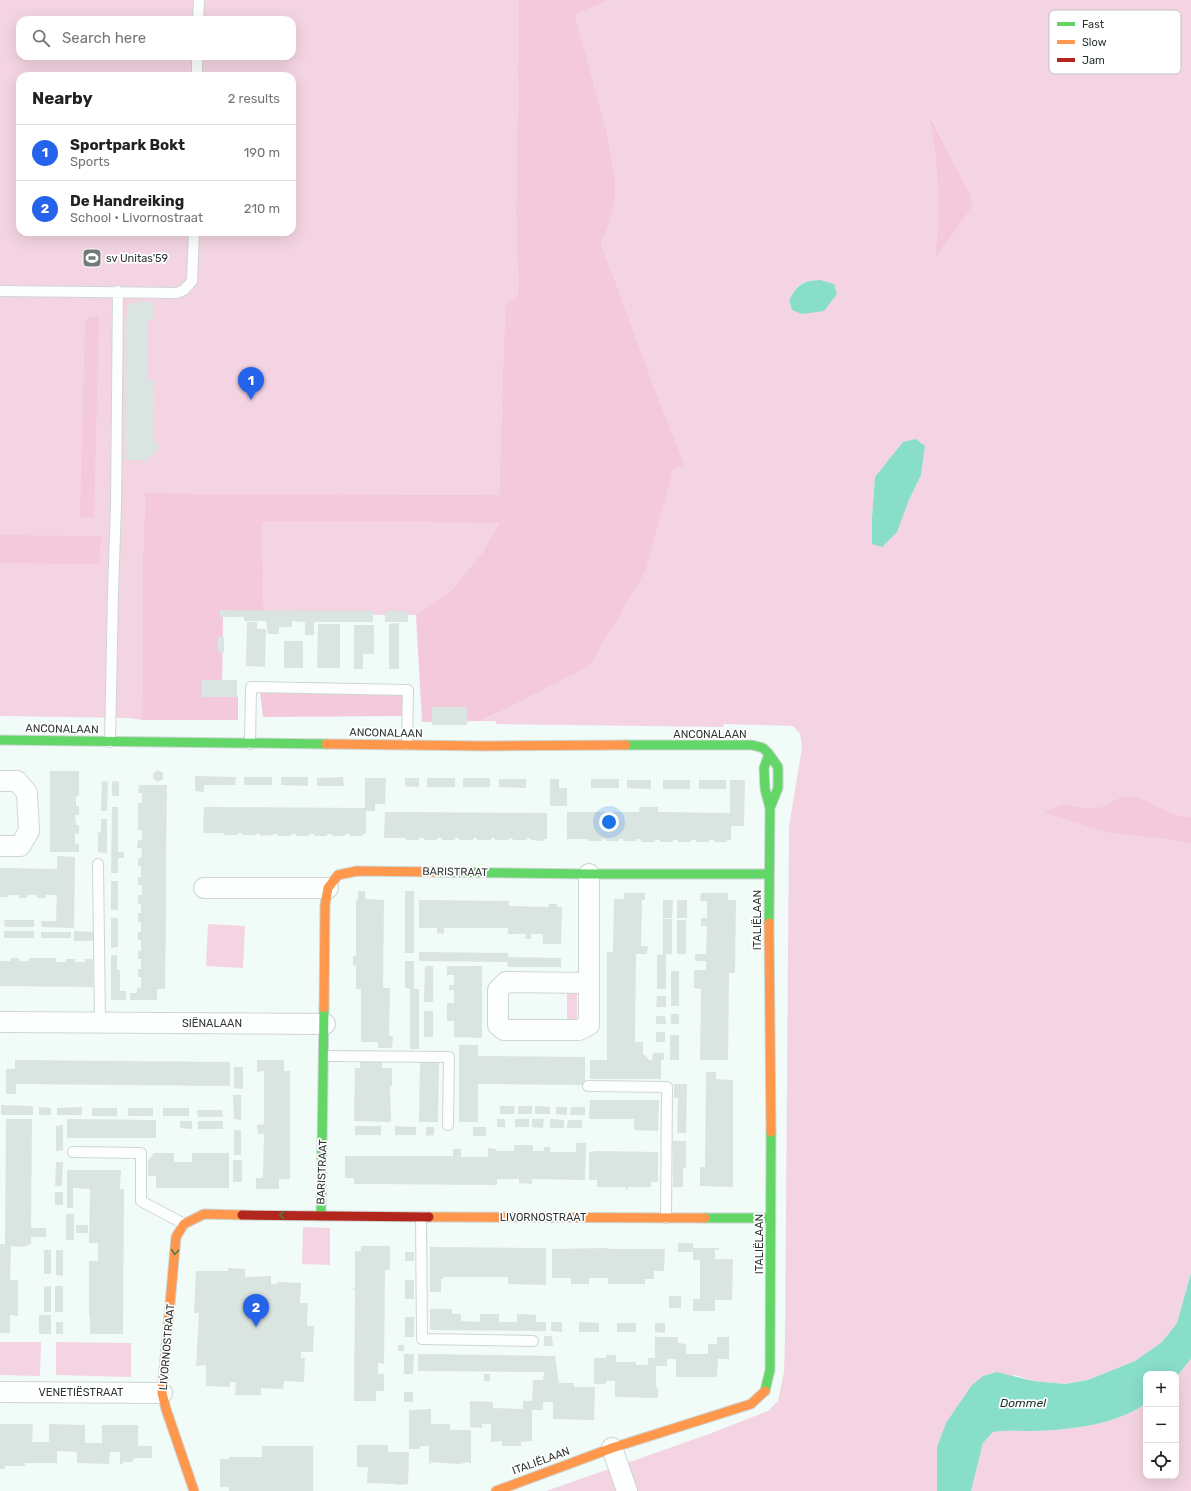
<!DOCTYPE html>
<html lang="en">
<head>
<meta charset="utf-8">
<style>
  :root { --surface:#fff; --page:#f6f6f6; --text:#222; --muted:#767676; --line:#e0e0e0; --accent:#2563eb }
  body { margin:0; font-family:Rubik,sans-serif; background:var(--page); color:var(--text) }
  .controls { position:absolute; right:12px; bottom:12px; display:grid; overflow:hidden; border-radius:8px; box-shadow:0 4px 16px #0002 }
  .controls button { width:36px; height:36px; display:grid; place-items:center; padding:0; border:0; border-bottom:1px solid var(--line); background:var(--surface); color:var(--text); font:20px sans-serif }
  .you { position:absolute; left:609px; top:822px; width:14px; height:14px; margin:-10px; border:3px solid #fff; border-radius:50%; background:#1a73e8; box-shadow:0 0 0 6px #1a73e833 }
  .badge { display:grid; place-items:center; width:26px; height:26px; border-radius:50%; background:var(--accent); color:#fff; font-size:13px; font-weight:700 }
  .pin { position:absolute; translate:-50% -33px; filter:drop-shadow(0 1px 2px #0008) }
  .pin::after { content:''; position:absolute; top:21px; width:14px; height:12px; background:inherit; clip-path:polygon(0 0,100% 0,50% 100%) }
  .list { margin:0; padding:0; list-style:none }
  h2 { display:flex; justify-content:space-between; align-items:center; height:52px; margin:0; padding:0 16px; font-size:17px }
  h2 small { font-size:13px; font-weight:400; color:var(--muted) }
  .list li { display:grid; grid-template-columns:26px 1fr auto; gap:12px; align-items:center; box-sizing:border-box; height:56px; padding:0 16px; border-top:1px solid var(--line) }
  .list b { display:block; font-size:15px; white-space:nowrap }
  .list p { margin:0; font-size:13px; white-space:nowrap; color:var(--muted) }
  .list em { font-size:13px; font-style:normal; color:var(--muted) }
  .icon { flex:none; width:22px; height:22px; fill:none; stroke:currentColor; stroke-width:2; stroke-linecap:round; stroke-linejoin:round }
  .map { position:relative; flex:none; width:1191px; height:1491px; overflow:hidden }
  .search { position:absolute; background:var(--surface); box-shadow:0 4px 16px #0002; left:16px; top:16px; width:280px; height:44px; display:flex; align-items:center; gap:10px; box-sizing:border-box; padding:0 14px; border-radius:12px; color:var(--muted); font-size:15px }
  .panel { position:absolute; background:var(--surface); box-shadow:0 4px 16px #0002; left:16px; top:72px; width:280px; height:164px; border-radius:12px }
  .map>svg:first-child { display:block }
</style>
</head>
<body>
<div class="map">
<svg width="1191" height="1491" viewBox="0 0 1191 1491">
  <rect width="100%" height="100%" fill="#f1fbf8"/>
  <!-- green -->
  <path fill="#f4d4e2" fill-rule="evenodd" d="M0 0H519L516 211 518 295 505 306 499 495 145 493 143 555 142 720 129 718 0 716ZM20 20H292V56H20ZM20 76H292V232H20Z
    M609 0H1191V817L1174 814 1139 797H1120L1101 807 1084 808 1064 804 1109 833 1172 840 1191 844V1273L1177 1323 1162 1342 1135 1361 1088 1380 1064 1384 1033 1381 1015 1375 971 1386 946 1423 937 1447V1491H632L627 1463 709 1434 768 1411 778 1401 784 1372 785 1340 789 827 802 747 800 734 793 726 724 724 723 727 496 724V721H481L497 713 673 470 685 465 655 389 601 243 607 230 615 202V175L607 132 575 15ZM931 117 968 190 935 258 939 205 935 153ZM820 280 792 310 789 300C798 283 802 281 820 280ZM916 439 925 446 921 475 908 502 872 544V517L875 477Z
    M262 522 501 523 482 553 451 590 416 615 264 614Z
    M208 924 245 926 243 968 206 966Z
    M567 992H577V1024L567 1025Z
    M303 1227 330 1228V1265L302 1264Z
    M0 1342H41L40 1376 0 1375Z
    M56 1342 131 1343V1377L56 1375Z
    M1191 1359V1491H971L983 1443 993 1432C1006 1430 1019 1431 1033 1431 1069 1430 1117 1425 1146 1403V1476H1176V1377Z
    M609 1469 618 1491H546Z"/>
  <!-- forest -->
  <path fill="#f4c9dc" d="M519 0H609L575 15 607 132 615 175V202L607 230 601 243 655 389 685 465 673 470 645 572 589 666 481 721 422 722 416 615 451 590 482 553 500 523 262 522 264 614 223 613 222 695 238 696V720H142L143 555 145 493 499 495 505 306 518 295 516 211Z
    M930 116 968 190 973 205 935 259 939 205 935 153Z
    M97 316 99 319 94 517 80 518 85 321 90 317Z
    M0 535 101 536 99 564 0 563Z
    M260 692 404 694 403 716 263 717Z
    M1120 797H1139L1174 814 1191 817V844L1172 840 1109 833 1044 812 1064 804 1084 808 1101 807Z"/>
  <!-- water -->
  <path fill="#89deca" d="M820 280 834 284 837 294 824 311 802 314 792 310 789 300C798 284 802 281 820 280Z
    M916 439 925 446 921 475 908 502 897 532 882 547 872 544V517L875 477 903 442Z
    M1191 1273V1359L1176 1377V1374H1146V1403C1117 1425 1069 1430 1033 1431 1019 1431 1006 1430 993 1432L983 1443 971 1491H937V1447L946 1423 971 1386 983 1376 997 1372 1033 1381 1065 1384 1088 1380 1135 1361 1162 1342 1177 1323Z"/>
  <!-- building -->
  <path fill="#dae4e1" d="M132 302H154V320H147L148 380H154V396L156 397 154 399V405L156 406 154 408V441L160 447 144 463 142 460H125V319L128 315V306Z
    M220 610 373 611V622H314V635H305V622L292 621V627H279V634H268L266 621H244V617H220Z
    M385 611H408V622H385Z
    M247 622H257V629H266L265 667 246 666Z
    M399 623V669H389V624Z
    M318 624H340V668H317Z
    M354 625H374V654H363V669H354Z
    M218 637H224V652L218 653Z
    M284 641H303V668H284Z
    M202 680H237V697H202Z
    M432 707H467V725H432Z
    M158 770 163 773V779L158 782 153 779V773Z
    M50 771H79V795L76 797V806H79V815H75L76 825H79V834L75 833V844H79V852H50Z
    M195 776 236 777 235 785H204V792L195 791Z
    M244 777H272V785H244Z
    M281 777H308V786L281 785Z
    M343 777 344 786H317V778Z
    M365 778H386L385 804H375V811H366V834H363V836H350V834H345V836H332V834H327V836H314V834H309V836H296V834H291V836H278V834H273V835L260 836V834H256V835H242V833H238V835H224V833H203L204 807 365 808Z
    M405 778H419V787L405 786Z
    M427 778H455V787H427Z
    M463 778H490V787H463Z
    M499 779H526V788L499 787Z
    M550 779H559V788H567V806H550Z
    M591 779H619V788H591Z
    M627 780H651V789L627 788Z
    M663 780H690V789H663Z
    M699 780H726V789H699Z
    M730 780H745L744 826H731V840H727V842H714V840H709V842H696V840H691V842H678V840H673V842H660V840H655V842H641V839H637V841H623V839H619V841H606V839H601V841H588V839H567V812H639L640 807H658V812L730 813Z
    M102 781 108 782 107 811H101Z
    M112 781 119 782V796H112Z
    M139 785H167L166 858 169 859H166V914L169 915H166L165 989H157V1000H130V993H137V988H141V977H138V969H141V959H138V950L141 951V940H138V932H141V922H138V913H141V904H138V895H142V885H138V877H141V866H138V858H141L142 848H137L138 840H142V830H138V821H143H138V803H142V793H138Z
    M112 807H118V852H124V858H118V873H111Z
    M385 812 547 813V839H544V841L531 840V839L527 838V840H513V839L509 838V840H495V838H491V840H477V838H473V840H459V838H455V840H442V838H437V840H424V838H419V840H406V838H384Z
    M101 819H107V853L98 852V832L101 833Z
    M57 856 75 857 74 928 42 927 41 921H56L57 895H46V898H37V895H27V898H19V895H9V897H0V868L57 869Z
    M111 881H118V910H111Z
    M358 891H365V899L384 900 383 988H390L389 1036H393L392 1048H378V1042H361V989H356V966L353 965V956H356V899L358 900Z
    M405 891H414V953H405Z
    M624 893H645V900H642L641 946H648L647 954H636L635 1042H643V1054L646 1056 649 1060H652L653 1053H664V1060H661V1079H590V1060H607V952H613L614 899H624Z
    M701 893H728V900H736L735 973H729L728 1060H700L701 989 694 988V970H706V961H695V954H706L707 926H701V918H707V901H700Z
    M419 900 509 901V906L548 907 549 904H557V907H562L561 944H543V934H531V939H525L526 934H508V928H444V934L437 933V928H419Z
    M663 900H673L672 918H663Z
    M677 900H687V918H677Z
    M111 918H118V947L111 948Z
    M663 919H672V954H666V989H657V955L663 954Z
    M4 920H34V927H5Z
    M677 920H686V954H677Z
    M4 931H34V938H4Z
    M74 931 93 932V941H74Z
    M41 932H71V938H41Z
    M419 952 508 953V957L561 958V967H508L507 962 419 961Z
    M111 955H117V970H120V991H126V1000H111Z
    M11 958H19V961H29V958H56V962H66V959H75V962H85V959H93V987L0 986V961H10Z
    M405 961H414V989H419V1049H410V989L405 988Z
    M425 966H433V1002H424Z
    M447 966H482V1038L454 1037V1021H447V1003H454V990H449V985H454V975H447Z
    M671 971H679V1006H671Z
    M657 996H666V1007H656Z
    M424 1011H433V1037H424Z
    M671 1014H679V1024H671Z
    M656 1016H665L666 1024H656Z
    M656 1032H665V1042H656Z
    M670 1035H679V1060H670Z
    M459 1045H478V1056L585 1057V1085L478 1084V1122H459Z
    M15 1060 230 1062V1086L16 1084V1094H6V1069H15Z
    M257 1060H284V1071H290V1179H279V1189H256V1178H263L264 1134H258L257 1125 264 1124V1071L257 1072Z
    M360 1060H382V1068H392V1086H390L391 1122 354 1121 355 1068H360Z
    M420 1061 439 1062 438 1122H419Z
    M234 1067H243V1089L234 1088Z
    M706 1072H716V1079L733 1080V1187L700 1186V1167H705Z
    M674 1084H687L686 1133H677L678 1098H674Z
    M233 1095H241V1120L234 1119Z
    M590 1100H659L658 1131 634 1130V1119H589Z
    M1 1105 33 1106V1115H1Z
    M500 1106H515L514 1114H500Z
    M518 1106H532V1114H518Z
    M535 1106 550 1107V1114H535Z
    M39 1107 51 1108V1115H39Z
    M82 1107V1115H57V1108Z
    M556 1107H567V1115L556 1114Z
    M571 1107H585V1115H570Z
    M92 1108H117V1116H92Z
    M128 1108H153V1116H128Z
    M163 1108H189V1116H163Z
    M197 1110H222L223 1117H198Z
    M6 1119H32L31 1228H46V1237H31V1244L24 1247 11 1246 10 1280H18V1316L10 1315V1333H0V1244H5Z
    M67 1119 156 1120V1138H67Z
    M497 1119H505V1127H497Z
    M515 1119H529V1127H515Z
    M532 1119H544L543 1128 532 1127Z
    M550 1119 564 1120V1128H550Z
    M568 1120H582V1128H567Z
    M180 1121H192V1129L180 1128Z
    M198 1121H223V1129H198Z
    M63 1125V1150L56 1151V1126Z
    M355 1126H381V1135H355Z
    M395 1126 416 1127V1135H395Z
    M426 1127H434V1135L426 1136Z
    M473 1127H486V1136H473Z
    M234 1130H241V1155H234Z
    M673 1141H686V1168H683V1187H673Z
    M576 1143H586L585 1180 532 1179V1184L519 1183V1179H497V1185L367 1184H354V1178H345V1156H453V1149H461V1157H488V1148L496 1149V1151H514V1145H533V1151H544V1147H550V1152H576Z
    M597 1151 658 1152V1182H651V1187H628L627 1191H626V1187H597V1180H589V1152Z
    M154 1153H174V1162H192V1153H229V1188H156V1176H148V1161Z
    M233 1160H242V1182H233Z
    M56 1162H63L62 1186H55Z
    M67 1170H121L120 1189H124L123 1334H90V1316H89V1261H98V1243H89L90 1189 73 1188V1208H67Z
    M55 1192H63V1205H55Z
    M66 1214H74V1240H66Z
    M76 1225H88V1233H76Z
    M678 1243H693V1248H719V1250H715V1259H733L732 1300H715V1311H693V1299H700V1260H693V1252H678Z
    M361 1246H390V1270H385L384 1364 378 1363V1374H384V1391H376V1401H354L355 1290 352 1289 355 1288V1251H361Z
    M430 1247 546 1248V1285L508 1284V1277H444L443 1279H441V1292H430Z
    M608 1248 610 1249H665L664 1271H654V1279H645V1284H608V1278H589V1284H571V1278H552V1249Z
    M44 1250H51V1274H44Z
    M56 1250H63V1276L56 1275Z
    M405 1252H414V1261H405Z
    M228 1268 245 1269V1277L271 1276V1284H277V1282L301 1283 300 1303H308L307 1326H314L313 1352H301V1358H305L304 1382 284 1381 283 1389 261 1388V1395H235L236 1382H230V1387L206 1386V1365L196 1366 199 1313H194L196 1271H228Z
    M405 1280H414V1299H405Z
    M51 1286V1312H44V1287Z
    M55 1286H63V1312H55Z
    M669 1296H681V1308H669Z
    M430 1309H452V1314H461V1321L480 1322V1314H499V1322H517V1314L536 1315V1322H546V1331L430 1330Z
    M39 1315H51V1334H39Z
    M405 1317H414V1337H405Z
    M56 1322H63V1334H56Z
    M551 1322H562V1332L551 1331Z
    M579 1322 599 1323V1332H579Z
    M617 1323H636V1332H617Z
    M655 1323H665V1333L655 1332Z
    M544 1336H552L553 1346H544Z
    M655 1337H678V1343L686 1344V1354H708V1344H717V1337H729V1359H718L717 1377H676V1359H667V1366H656V1387L658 1388V1398L615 1397V1381H606V1384H594V1358H606V1355H616V1362H636V1365H648V1358H655Z
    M398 1345H404V1351H398Z
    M404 1354H414L413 1374H404Z
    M418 1354 555 1356 559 1383H574V1387H595L594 1420 553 1419V1402H543V1410H532V1441L521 1442V1446H502V1441L491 1442V1424H482V1428L470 1427V1401L493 1402V1408L523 1409V1401H532L533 1380H543L544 1372 418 1371Z
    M484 1374H490V1381H484Z
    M404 1392H413V1402H404Z
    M431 1409V1424H450V1430H471V1464L469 1462 459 1464 431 1462V1464H429V1446H420V1449H409V1410Z
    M0 1424H33L32 1442H49V1424L85 1425V1443H102V1425H138V1446H152V1458H135L132 1462H123V1464H120V1452H110L109 1464 77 1463V1452L57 1451V1463H25V1466H5V1469H0Z
    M357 1445H388V1452H409L408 1484 397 1485V1484L367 1483 368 1467H357Z
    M262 1446H313V1491H229V1487H220V1459H229V1457H262Z"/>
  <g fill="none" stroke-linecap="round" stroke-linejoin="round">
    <defs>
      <path id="lane" d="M198 20 199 0
        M197 76V56
        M0 291 177 293 184 290 192 281 194 232
        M110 742 113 592 116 506 118 291
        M250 744 251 687 408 690 407 745
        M98 864 100 1023
        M324 1056 449 1057 448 1125
        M588 1086 667 1087 666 1218
        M73 1152 141 1153V1201L184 1224
        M421 1217 422 1339 533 1341"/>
      <path id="street" d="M0 781H17L27 793 29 831 20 846H0
        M204 888H328
        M588 983 506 982 498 990V1025L504 1030H579L589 1025V874
        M0 1022 325 1024
        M0 1392 162 1393
        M612 1448 627 1491"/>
      <path id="fast" d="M0 740 326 744
        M626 745H752L763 748 769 754
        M435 872 589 874H769
        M769 923 770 808 765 789 764 768 769 754 778 767V788L770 808
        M321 1216 324 1008
        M705 1218H771
        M765 1391 770 1370 771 1132"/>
      <path id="slow" d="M326 744 486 746 626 745
        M769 923 771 1132
        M324 1008 325 905 328 888 338 875 357 871 435 872
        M429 1217 705 1218
        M194 1491 166 1409 162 1393 176 1237 184 1224 204 1214 242 1215
        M496 1491 612 1448 751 1404 765 1391"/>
      <path id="jam" d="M242 1215 429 1217"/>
    </defs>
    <!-- lane casing -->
    <use href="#lane" stroke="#cdd6d3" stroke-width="12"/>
    <!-- street casing -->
    <use href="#street" stroke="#cdd6d3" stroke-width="22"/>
    <!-- fast casing -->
    <use href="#fast" stroke="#cdd6d3" stroke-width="11"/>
    <!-- slow casing -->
    <use href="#slow" stroke="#cdd6d3" stroke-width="11"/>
    <!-- jam casing -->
    <use href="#jam" stroke="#cdd6d3" stroke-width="11"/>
    <!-- lane -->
    <use href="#lane" stroke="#fdfefe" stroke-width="10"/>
    <!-- street -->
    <use href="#street" stroke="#fdfefe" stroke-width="20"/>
    <!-- fast -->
    <use href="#fast" stroke="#63d668" stroke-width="9"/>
    <!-- slow -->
    <use href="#slow" stroke="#ff974d" stroke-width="9"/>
    <!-- jam -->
    <use href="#jam" stroke="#b3261e" stroke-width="9"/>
  </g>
  <!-- one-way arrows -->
  <defs><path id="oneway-chevron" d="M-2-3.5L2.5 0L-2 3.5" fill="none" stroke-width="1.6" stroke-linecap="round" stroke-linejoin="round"/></defs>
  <g stroke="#467e4b">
    <use href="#oneway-chevron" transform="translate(282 1215) rotate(-179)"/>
    <use href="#oneway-chevron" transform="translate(175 1252) rotate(95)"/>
  </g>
  <!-- icons -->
  <defs>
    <symbol id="stadium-square" viewBox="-11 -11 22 22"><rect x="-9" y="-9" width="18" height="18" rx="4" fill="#727b79" stroke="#fff"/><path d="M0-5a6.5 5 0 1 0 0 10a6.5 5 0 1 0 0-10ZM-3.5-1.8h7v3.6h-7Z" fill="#fff"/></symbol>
  </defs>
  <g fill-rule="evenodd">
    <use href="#stadium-square" x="81" y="247" width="22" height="22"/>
  </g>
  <g text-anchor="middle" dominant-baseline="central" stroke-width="3.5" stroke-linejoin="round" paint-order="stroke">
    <!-- poi labels -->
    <g font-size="11" fill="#2e3634" stroke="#fff" text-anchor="start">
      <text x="106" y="258">sv Unitas'59</text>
    </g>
    <!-- street labels -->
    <g font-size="11" fill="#2e3634" stroke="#fff">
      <text transform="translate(62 729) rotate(1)">ANCONALAAN</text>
      <text transform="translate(386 733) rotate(1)">ANCONALAAN</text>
      <text x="710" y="734">ANCONALAAN</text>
      <text transform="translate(455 872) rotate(1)">BARISTRAAT</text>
      <text transform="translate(757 920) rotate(-90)">ITALIËLAAN</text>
      <text x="212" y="1023">SIËNALAAN</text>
      <text transform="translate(322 1172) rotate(-88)">BARISTRAAT</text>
      <text x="543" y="1217">LIVORNOSTRAAT</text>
      <text transform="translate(759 1244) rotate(-90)">ITALIËLAAN</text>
      <text transform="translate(167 1347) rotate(-85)">LIVORNOSTRAAT</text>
      <text x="81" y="1392">VENETIËSTRAAT</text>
      <text transform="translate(541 1461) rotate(-20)">ITALIËLAAN</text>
    </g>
    <!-- water labels -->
    <g font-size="12" font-style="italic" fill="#1a2f29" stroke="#fff">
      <text x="1023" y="1403">Dommel</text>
    </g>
  </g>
  <!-- legend -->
  <rect x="1049" y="10" width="132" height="64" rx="6" fill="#fff" stroke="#c0c3c2" stroke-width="1"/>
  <rect x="1057" y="22" width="18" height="4" fill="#63d668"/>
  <rect x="1057" y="40" width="18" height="4" fill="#ff974d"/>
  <rect x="1057" y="58" width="18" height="4" fill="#b3261e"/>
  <g font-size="11" fill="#2e3634">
    <text x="1082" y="28">Fast</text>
    <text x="1082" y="46">Slow</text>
    <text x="1082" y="64">Jam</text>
  </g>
</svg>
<div class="controls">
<button>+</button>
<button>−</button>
<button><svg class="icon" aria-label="locate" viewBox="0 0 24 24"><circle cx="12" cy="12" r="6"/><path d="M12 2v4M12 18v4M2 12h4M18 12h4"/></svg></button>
</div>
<div class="you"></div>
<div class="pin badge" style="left:251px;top:400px">1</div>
<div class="pin badge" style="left:256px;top:1327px">2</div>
<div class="search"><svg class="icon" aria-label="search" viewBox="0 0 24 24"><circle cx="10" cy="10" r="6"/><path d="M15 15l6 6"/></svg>Search here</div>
<section class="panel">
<h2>Nearby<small>2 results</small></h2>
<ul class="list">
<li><span class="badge">1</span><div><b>Sportpark Bokt</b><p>Sports</p></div><em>190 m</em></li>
<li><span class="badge">2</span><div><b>De Handreiking</b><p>School · Livornostraat</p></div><em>210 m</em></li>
</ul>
</section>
</div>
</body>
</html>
